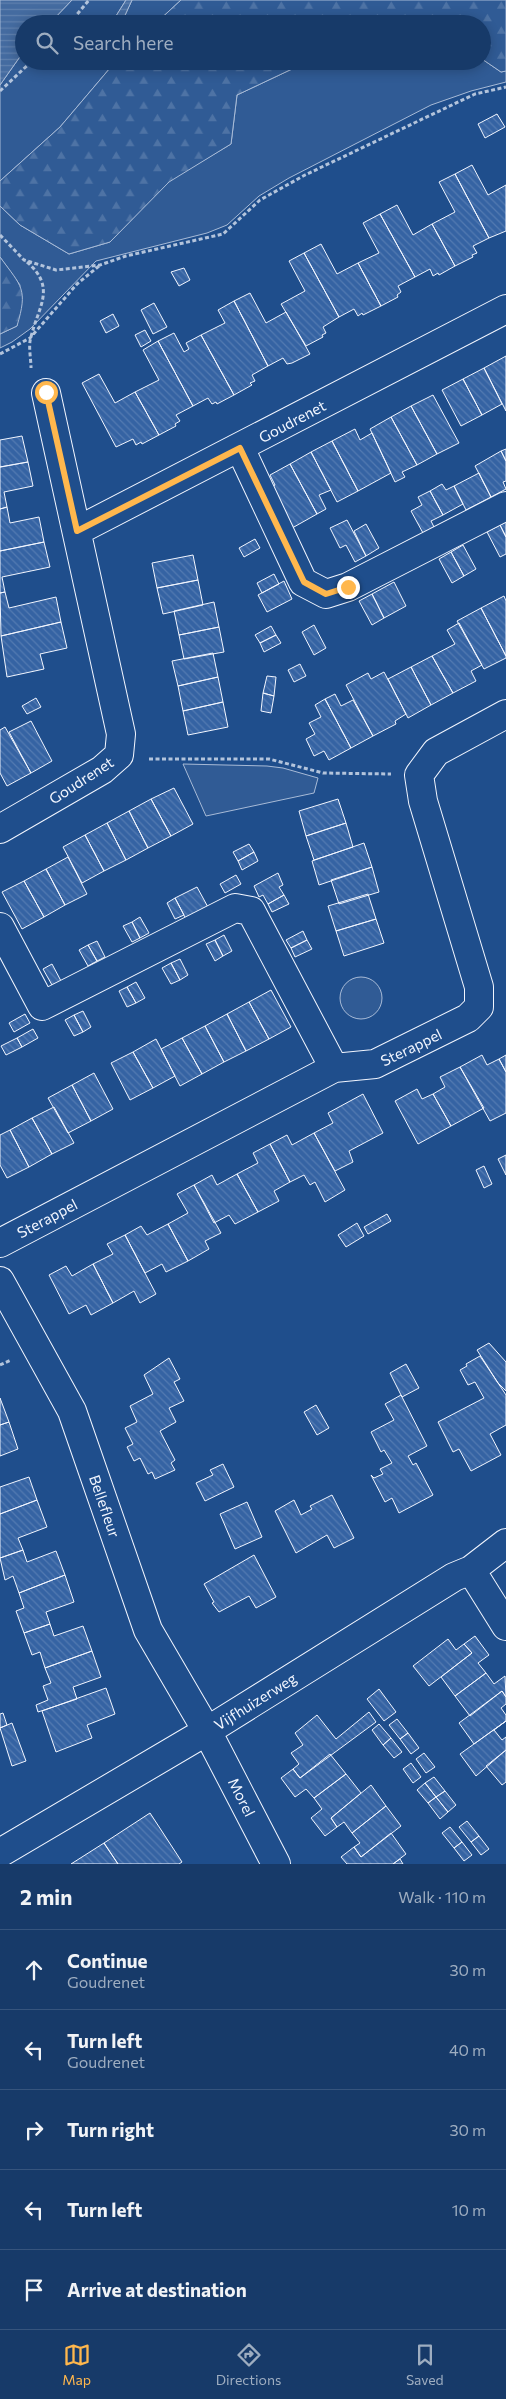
<!DOCTYPE html>
<html lang="en">
<head>
<meta charset="utf-8">
<style>
  :root { --surface:#173a69; --page:#244571; --text:#f1f3f6; --muted:#9eadc0; --line:#36547d; --accent:#ffb74d }
  body { margin:0; font-family:Commissioner,sans-serif; background:var(--page); color:var(--text) }
  .stop { position:absolute; width:15px; height:15px; margin:-11px; border:4px solid #ffb74d; border-radius:50%; background:#fff }
  .stop.end { background:#ffb74d; border-color:#fff; box-shadow:0 1px 5px #0008 }
  .list { margin:0; padding:0; list-style:none }
  h2 { display:flex; justify-content:space-between; align-items:center; height:65px; margin:0; padding:0 20px; font-size:21px }
  h2 small { font-size:16px; font-weight:400; color:var(--muted) }
  .list li { display:grid; grid-template-columns:32px 1fr auto; gap:15px; align-items:center; box-sizing:border-box; height:80px; padding:0 20px; border-top:1px solid var(--line) }
  .list b { display:block; font-size:19px; white-space:nowrap }
  .list p { margin:0; font-size:16px; white-space:nowrap; color:var(--muted) }
  .list em { font-size:16px; font-style:normal; color:var(--muted) }
  .icon { flex:none; width:28px; height:28px; fill:none; stroke:currentColor; stroke-width:2; stroke-linecap:round; stroke-linejoin:round }
  .map { position:relative; flex:none; width:506px; height:1864px; overflow:hidden }
  .search { position:absolute; background:var(--surface); box-shadow:0 2px 12px #0003; left:15px; right:15px; top:15px; height:55px; display:flex; align-items:center; gap:12px; box-sizing:border-box; padding:0 18px; border-radius:28px; color:var(--muted); font-size:19px }
  .sheet { height:465px; background:var(--surface) }
  nav { display:flex; justify-content:space-around; align-items:center; box-sizing:border-box; height:70px; border-top:1px solid var(--line); background:var(--surface); font-size:14px; color:var(--muted) }
  nav a { display:grid; justify-items:center; gap:2px }
  nav .on { color:var(--accent) }
  .map>svg:first-child { display:block }
</style>
</head>
<body>
<div class="map">
<svg width="506" height="1864" viewBox="0 0 506 1864">
  <defs>
    <pattern id="forest-firs" width="22" height="20" patternUnits="userSpaceOnUse" patternTransform="scale(1.25)"><rect width="22" height="20" fill="#305b95"/><path d="M5 1l3.5 6h-7zM16 11l3.5 6h-7z" fill="#4e73a5"/></pattern>
    <pattern id="water-rules" width="6" height="5" patternUnits="userSpaceOnUse" patternTransform="scale(1.25)"><rect width="6" height="5" fill="#446ba0"/><path d="M0 2.5h6" fill="none" stroke="#5f81ae"/></pattern>
    <pattern id="building-back-hatch" width="6" height="6" patternUnits="userSpaceOnUse" patternTransform="scale(1.25)"><rect width="6" height="6" fill="#3563a3"/><path d="M-1 5l2 2M0 0l6 6M5-1l2 2" fill="none" stroke="#537ab1"/></pattern>
  </defs>
  <rect width="100%" height="100%" fill="#1f4e8c"/>
  <!-- built -->
  <path fill="#305b95" stroke="#a8bbd7" d="M72 0H126L111 24H49Z
    M132 0H181L155 24H121Z
    M24 51V61H116L60 127 0 181V85Z
    M482 59 501 72 506 71V82L471 91 431 105 289 178 259 196 227 225 207 233 96 261 30 329 12 342 0 348V334L17 326 20 285 0 257V206L20 225 69 254 110 242 169 181 231 144 237 95 309 61H482Z
    M183 764 267 766 283 768 318 778 314 793 206 816Z
    M340 998a21 21 0 1 1 42 0a21 21 0 1 1-42 0Z"/>
  <!-- forest -->
  <path fill="url(#forest-firs)" stroke="#a8bbd7" d="M181 0H506V71L501 72 482 59V24H424L421 22 410 24H155Z
    M116 61H309L237 95 231 144 169 182 110 242 69 254 20 225 0 206V181L60 127Z
    M0 257C22 287 28 289 17 326L0 334Z"/>
  <!-- water -->
  <path fill="url(#water-rules)" stroke="#a8bbd7" d="M0 0H72L49 24H24V51L0 85Z
    M126 0H132L121 24H111Z"/>
  <!-- building -->
  <path fill="url(#building-back-hatch)" stroke="#f2f6ff" d="M497 114 505 127 485 138 478 124Z
    M472 165 488 195 506 185V231L489 238 455 174Z
    M455 174 489 238 473 246 477 253 472 255 473 257 455 266 432 224 455 212 439 182Z
    M397 205 413 235 432 224 455 266 439 275 438 273 433 276 430 269 415 277 380 214Z
    M380 214 415 277 398 286 401 292 397 295 398 297 381 306 358 263 379 253 363 223Z
    M321 244 337 274 358 263 381 306 363 315 362 313 358 316 354 309 339 317 304 253Z
    M304 253 339 317 323 327 326 333 322 335 323 337 306 346 281 304 305 291 289 261Z
    M184 268 190 280 179 286 171 272Z
    M250 293 266 323 286 312 310 354 292 363 287 364 283 358 268 366 234 301Z
    M234 301 268 366 252 375 255 381 250 383 252 385 234 395 201 335 225 323 218 310Z
    M154 303 167 327 153 334 141 310Z
    M113 314 119 326 106 333 100 321Z
    M145 330 151 341 141 347 135 335Z
    M174 333 184 352 189 349 186 343 201 335 234 395 217 404 216 402 212 404 208 398 193 406 158 341Z
    M158 341 193 406 176 415 180 421 175 424 176 426 159 435 135 392 159 380 143 350Z
    M506 356V411L484 368Z
    M484 368 502 404 482 415 463 379Z
    M99 374 115 403 135 392 159 435 142 444 141 442 136 445 133 439 116 447 82 383Z
    M463 379 482 415 461 426 442 390Z
    M433 395 459 443 437 454 411 406Z
    M411 406 437 454 417 465 391 417Z
    M391 417 417 465 402 472 405 477 395 482 370 429Z
    M355 429 360 440 372 433 391 473 358 491 332 441Z
    M22 436 28 462 0 467V440Z
    M332 441 358 491 337 502 311 452Z
    M506 449V461L501 451Z
    M501 451 506 461V481L503 482 506 489 491 497 475 466Z
    M311 452 331 490 319 495 326 509 317 514 290 464Z
    M28 462 33 486 4 492 7 507 0 509V467Z
    M290 464 317 514 285 532 263 492 275 485 270 475Z
    M479 473 491 497 466 510 454 486Z
    M442 484 446 490 454 486 463 504 443 515 430 491Z
    M430 491 443 515 431 521 434 527 423 533 411 511 422 505 418 497Z
    M7 507 10 523 39 517 44 542 0 551V509Z
    M347 520 366 556 355 562 346 545 340 548 330 528Z
    M506 522V537L500 525Z
    M366 524 379 548 366 556 354 531Z
    M500 525 506 537V554L500 557 487 532Z
    M255 539 260 548 244 557 239 548Z
    M44 542 50 567 2 577 5 592 0 593V551Z
    M463 545 476 569 464 576 451 552Z
    M451 552 464 576 452 583 439 559Z
    M193 555 198 580 157 588 152 563Z
    M274 574 279 584 262 593 257 583Z
    M198 580 203 605 163 614 157 588Z
    M284 581 292 599 267 612 258 595Z
    M394 582 406 606 384 618 372 594Z
    M5 592 9 608 56 597 61 622 1 636 0 593Z
    M372 594 384 618 372 625 359 601Z
    M504 596 506 601V656L481 608Z
    M214 602 219 627 179 635 174 611Z
    M481 608 506 656V658L484 669 457 621Z
    M61 622 67 648 40 654 44 669 7 677 1 636Z
    M459 623 482 665 471 671 476 681 453 693 432 656 455 644 447 630Z
    M314 625 326 648 314 655 302 632Z
    M271 626 276 635 260 643 255 635Z
    M219 627 224 652 184 659 179 635Z
    M276 635 281 643 264 652 260 643Z
    M213 653 218 677 178 686 172 661Z
    M432 656 453 693 431 705 411 667Z
    M300 664 306 676 294 682 288 670Z
    M411 667 431 705 408 718 388 679Z
    M384 672 406 714 395 721 396 724 373 736 346 685 368 673 371 679Z
    M267 676 276 677 274 696 263 693Z
    M218 677 223 702 183 711 178 686Z
    M263 693 274 696 271 713 261 711Z
    M335 694 341 706 353 700 373 736 351 748 325 699Z
    M36 698 41 707 27 714 22 706Z
    M325 699 351 748 329 760 324 751 314 756 306 739 315 734 309 723 321 717 315 705Z
    M223 702 228 727 188 735 183 711Z
    M31 721 52 761 31 773 9 732Z
    M5 727 31 773 7 786 0 773V730Z
    M174 788 193 824 171 836 151 799Z
    M151 799 171 836 148 848 129 811Z
    M338 799 346 823 306 836 299 811Z
    M129 811 148 848 126 860 107 823Z
    M107 823 126 860 104 871 85 835Z
    M346 823 353 847 314 860 306 836Z
    M85 835 104 871 82 883 63 847Z
    M364 843 372 867 319 885 312 861Z
    M249 844 254 852 238 861 233 852Z
    M254 852 258 861 242 870 238 861Z
    M68 857 87 894 65 905 46 869Z
    M372 867 379 892 339 904 331 880Z
    M46 869 65 905 44 917 24 881Z
    M278 873 283 885 279 887 284 895 268 904 263 895 259 897 254 886Z
    M236 875 241 884 225 893 220 884Z
    M24 881 44 917 22 929 2 892Z
    M197 887 209 909 187 921 175 898Z
    M368 894 376 919 336 931 328 906Z
    M284 895 289 904 272 912 268 904Z
    M175 898 184 915 175 919 167 903Z
    M140 917 149 933 140 938 132 922Z
    M376 919 384 943 344 956 336 931Z
    M132 922 140 938 132 942 123 926Z
    M303 931 307 940 291 948 286 940Z
    M224 935 232 951 223 956 215 940Z
    M215 940 223 956 215 961 206 944Z
    M307 940 312 949 295 957 291 948Z
    M97 941 105 957 97 961 88 945Z
    M88 945 97 961 88 966 79 950Z
    M180 959 188 975 180 980 171 963Z
    M171 963 180 980 171 984 162 968Z
    M52 964 61 981 52 985 43 969Z
    M136 982 145 998 136 1003 127 987Z
    M127 987 136 1003 127 1007 119 991Z
    M271 990 291 1027 269 1039 249 1002Z
    M249 1002 269 1039 246 1051 227 1014Z
    M83 1011 91 1027 83 1032 74 1015Z
    M25 1014 30 1023 14 1032 9 1023Z
    M227 1014 246 1051 224 1062 205 1026Z
    M74 1015 83 1032 74 1036 65 1020Z
    M205 1026 224 1062 202 1074 182 1038Z
    M33 1029 38 1038 22 1047 17 1038Z
    M17 1038 22 1047 6 1055 1 1046Z
    M182 1038 202 1074 180 1086 161 1049Z
    M156 1039 175 1076 153 1088 133 1052Z
    M133 1052 153 1088 130 1100 111 1063Z
    M482 1055 487 1065 499 1059 506 1072V1113L490 1121 460 1067Z
    M506 1055V1072L499 1059Z
    M460 1067 484 1108 451 1126 433 1094 445 1087 440 1077Z
    M94 1073 113 1109 91 1121 72 1085Z
    M72 1085 91 1121 68 1133 48 1098Z
    M417 1089 422 1099 433 1094 451 1126 418 1144 395 1101Z
    M363 1094 383 1133 349 1151 353 1162 335 1171 314 1133 333 1123 328 1113Z
    M54 1107 74 1143 52 1154 32 1118Z
    M32 1118 52 1154 29 1167 10 1130Z
    M10 1130 29 1167 7 1178 0 1165V1135Z
    M314 1133 345 1190 325 1202 315 1182 310 1185 304 1175 290 1182 270 1144 287 1135 292 1145Z
    M270 1144 290 1182 274 1191 279 1201 258 1212 237 1174 258 1163 253 1153Z
    M506 1155V1175L498 1159Z
    M484 1166 492 1184 484 1188 476 1170Z
    M237 1174 258 1212 235 1224 229 1215 214 1223 194 1185 212 1175 217 1185Z
    M194 1185 221 1233 205 1241 209 1249 188 1261 168 1224 188 1213 177 1194Z
    M387 1214 391 1221 368 1234 364 1227Z
    M357 1223 364 1236 346 1247 338 1235Z
    M168 1224 188 1261 166 1272 162 1264 145 1273 125 1235 141 1226 147 1235Z
    M125 1235 156 1294 140 1303 134 1291 113 1303 93 1264 113 1254 107 1244Z
    M93 1264 113 1303 91 1315 86 1305 69 1314 49 1275 66 1266 72 1276Z
    M489 1343 506 1362V1391L498 1383 477 1350Z
    M480 1356 506 1395V1425L490 1434 501 1455 471 1471 459 1449 453 1452 438 1422 484 1398 475 1382 468 1385 460 1370 467 1366 466 1364Z
    M169 1358 180 1379 174 1382 184 1401 169 1408 176 1422 160 1431 175 1460 171 1463 175 1470 155 1479 152 1472 148 1474 140 1458 134 1461 127 1447 133 1444 125 1428 137 1422 130 1406 153 1394 144 1375Z
    M406 1364 419 1388 402 1397 390 1373Z
    M401 1395 427 1446 408 1456 413 1465 416 1463 433 1495 399 1513 392 1498 385 1502 371 1475 374 1478 383 1474 380 1469 392 1463 384 1450 381 1452 371 1432 394 1420 385 1404Z
    M0 1398 9 1422 0 1425Z
    M316 1405 329 1428 317 1435 304 1412Z
    M9 1422 18 1449 0 1456V1425Z
    M223 1464 234 1487 205 1501 196 1483 213 1475 210 1470Z
    M29 1477 37 1500 0 1514V1487Z
    M332 1495 354 1538 334 1548 327 1535 296 1553 275 1511 294 1500 301 1515 312 1509 310 1506Z
    M37 1500 47 1527 18 1538 23 1550 0 1558V1514Z
    M247 1502 262 1537 235 1549 220 1514Z
    M23 1550 27 1562 56 1551 65 1575 19 1593 13 1576 5 1580 0 1558Z
    M254 1555 276 1597 256 1608 249 1596 219 1612 212 1603 214 1602 204 1584Z
    M65 1575 74 1602 46 1612 50 1624 24 1633 16 1611 24 1608 19 1593Z
    M50 1624 54 1636 83 1626 92 1651 45 1668 40 1652 32 1655 24 1633Z
    M475 1636 489 1655 478 1663 486 1673 455 1696 441 1677 472 1653 464 1644Z
    M448 1639 456 1650 464 1644 472 1653 429 1686 413 1666Z
    M92 1651 101 1677 73 1687 77 1699 38 1712 36 1705 48 1700 43 1686 51 1683 45 1668Z
    M486 1673 494 1684 505 1676 506 1697 502 1691 470 1716 455 1696Z
    M106 1688 115 1714 87 1725 92 1738 56 1752 42 1711Z
    M379 1689 396 1712 384 1721 367 1699Z
    M502 1691 506 1697V1704L501 1708 506 1715V1721L474 1744 459 1723Z
    M369 1712 376 1722 300 1778 293 1769 299 1764 291 1753 303 1745 295 1733 317 1715 336 1739Z
    M3 1713 7 1725 0 1728V1714Z
    M397 1719 408 1733 400 1739 389 1725Z
    M506 1721 494 1730 502 1740 506 1737V1750L476 1776 460 1754Z
    M12 1723 26 1761 12 1766 0 1728Z
    M379 1724 391 1738 383 1745 372 1730Z
    M408 1733 419 1748 411 1754 400 1739Z
    M391 1738 402 1752 394 1758 383 1745Z
    M506 1750V1782L502 1785 486 1766Z
    M424 1753 435 1767 426 1773 416 1759Z
    M330 1754 346 1774 314 1798 306 1789 295 1797 281 1778 293 1769 300 1778Z
    M411 1763 421 1777 413 1783 403 1769Z
    M346 1774 361 1793 331 1818 337 1827 325 1836 311 1818 322 1809 314 1798Z
    M434 1777 445 1791 436 1797 425 1783Z
    M425 1783 436 1797 428 1803 417 1790Z
    M371 1785 386 1806 352 1833 344 1822 337 1827 331 1818Z
    M445 1791 456 1805 448 1812 436 1797Z
    M436 1797 448 1812 440 1819 428 1803Z
    M386 1806 401 1826 361 1857 354 1847 360 1843 352 1833Z
    M150 1813 182 1862 179 1864H118L104 1843Z
    M467 1821 479 1836 471 1842 459 1827Z
    M450 1827 462 1842 454 1848 442 1833Z
    M391 1833 406 1854 393 1864H347L341 1857 354 1847 361 1857Z
    M479 1836 489 1849 481 1855 471 1842Z
    M462 1842 472 1855 464 1861 454 1848Z
    M104 1843 118 1864H71Z
    M400 1859 403 1864H393Z"/>
  <g fill="none" stroke-linecap="round" stroke-linejoin="round">
    <defs>
      <path id="minor" d="M240 448 303 582 326 594 348 587 506 506
        M77 531 506 309
        M0 829 102 770 119 755 121 734 46 393
        M0 927 42 1006 235 908 251 911 334 1068
        M0 1243 334 1068 375 1064 468 1018 479 1007V987L423 801 419 775 436 752 506 714
        M0 1281 72 1411 148 1630 207 1731 276 1864
        M471 1570 506 1626
        M0 1853 207 1731 454 1577 471 1570 506 1543"/>
    </defs>
    <!-- minor casing -->
    <use href="#minor" stroke="#f2f6ff" stroke-width="30"/>
    <!-- path -->
    <path stroke="#b3c4dc" stroke-width="3" stroke-dasharray="4 2.5" stroke-linecap="butt" d="M69 24 89 0
      M0 91 32 61
      M0 235 24 260 56 270 100 265 126 256 223 234 260 200 305 175 475 94 506 87
      M27 262C57 288 38 307 31 337 28 346 31 358 31 368
      M0 354 30 338 77 284 99 266
      M149 759H269L323 773 391 774
      M0 1365 11 1360"/>
    <!-- minor -->
    <use href="#minor" stroke="#1f4e8c" stroke-width="28"/>
  </g>
  <g fill="none" stroke-linecap="round" stroke-linejoin="round">
    <!-- route -->
    <path stroke="#ffb74d" stroke-width="6" d="M46 392 77 531 240 448 304 582 326 594 348 587"/>
  </g>
  <g text-anchor="middle" dominant-baseline="central" stroke-width="4" stroke-linejoin="round" paint-order="stroke">
    <!-- street labels -->
    <g font-size="15" fill="#f2f6ff" stroke="#1f4e8c">
      <text transform="translate(292 421) rotate(-28)">Goudrenet</text>
      <text transform="translate(81 780) rotate(-33)">Goudrenet</text>
      <text transform="translate(411 1047) rotate(-26)">Sterappel</text>
      <text transform="translate(47 1218) rotate(-28)">Sterappel</text>
      <text transform="translate(105 1506) rotate(71)">Bellefleur</text>
      <text transform="translate(255 1701) rotate(-32)">Vijfhuizerweg</text>
      <text transform="translate(242 1797) rotate(63)">Morel</text>
    </g>
  </g>
</svg>
<div class="stop" style="left:46px;top:392px"></div>
<div class="stop end" style="left:348px;top:587px"></div>
<div class="search"><svg class="icon" aria-label="search" viewBox="0 0 24 24"><circle cx="10" cy="10" r="6"/><path d="M15 15l6 6"/></svg>Search here</div>
</div>
<section class="sheet">
<h2>2 min<small>Walk · 110 m</small></h2>
<ul class="list">
<li><svg class="icon" aria-label="ahead" viewBox="0 0 24 24"><path d="M12 20V5M6 11l6-6 6 6"/></svg><div><b>Continue</b><p>Goudrenet</p></div><em>30 m</em></li>
<li><svg class="icon" aria-label="left" viewBox="0 0 24 24"><path d="M17 20v-9H6M10 6l-5 5 5 5"/></svg><div><b>Turn left</b><p>Goudrenet</p></div><em>40 m</em></li>
<li><svg class="icon" aria-label="right" viewBox="0 0 24 24"><path d="M7 20v-9h11M14 6l5 5-5 5"/></svg><div><b>Turn right</b></div><em>30 m</em></li>
<li><svg class="icon" aria-label="left" viewBox="0 0 24 24"><path d="M17 20v-9H6M10 6l-5 5 5 5"/></svg><div><b>Turn left</b></div><em>10 m</em></li>
<li><svg class="icon" aria-label="arrive" viewBox="0 0 24 24"><path d="M6 21V4h12l-3 4 3 4H6"/></svg><div><b>Arrive at destination</b></div></li>
</ul>
</section>
<nav>
<a class="on"><svg class="icon" aria-label="map" viewBox="0 0 24 24"><path d="M3 6l6-2 6 2 6-2v14l-6 2-6-2-6 2zM9 4v14M15 6v14"/></svg>Map</a>
<a><svg class="icon" aria-label="directions" viewBox="0 0 24 24"><path d="M12 3l9 9-9 9-9-9zM9 14v-3h6M13 9l2 2-2 2"/></svg>Directions</a>
<a><svg class="icon" aria-label="saved" viewBox="0 0 24 24"><path d="M7 4h10v16l-5-4-5 4z"/></svg>Saved</a>
</nav>
</body>
</html>
